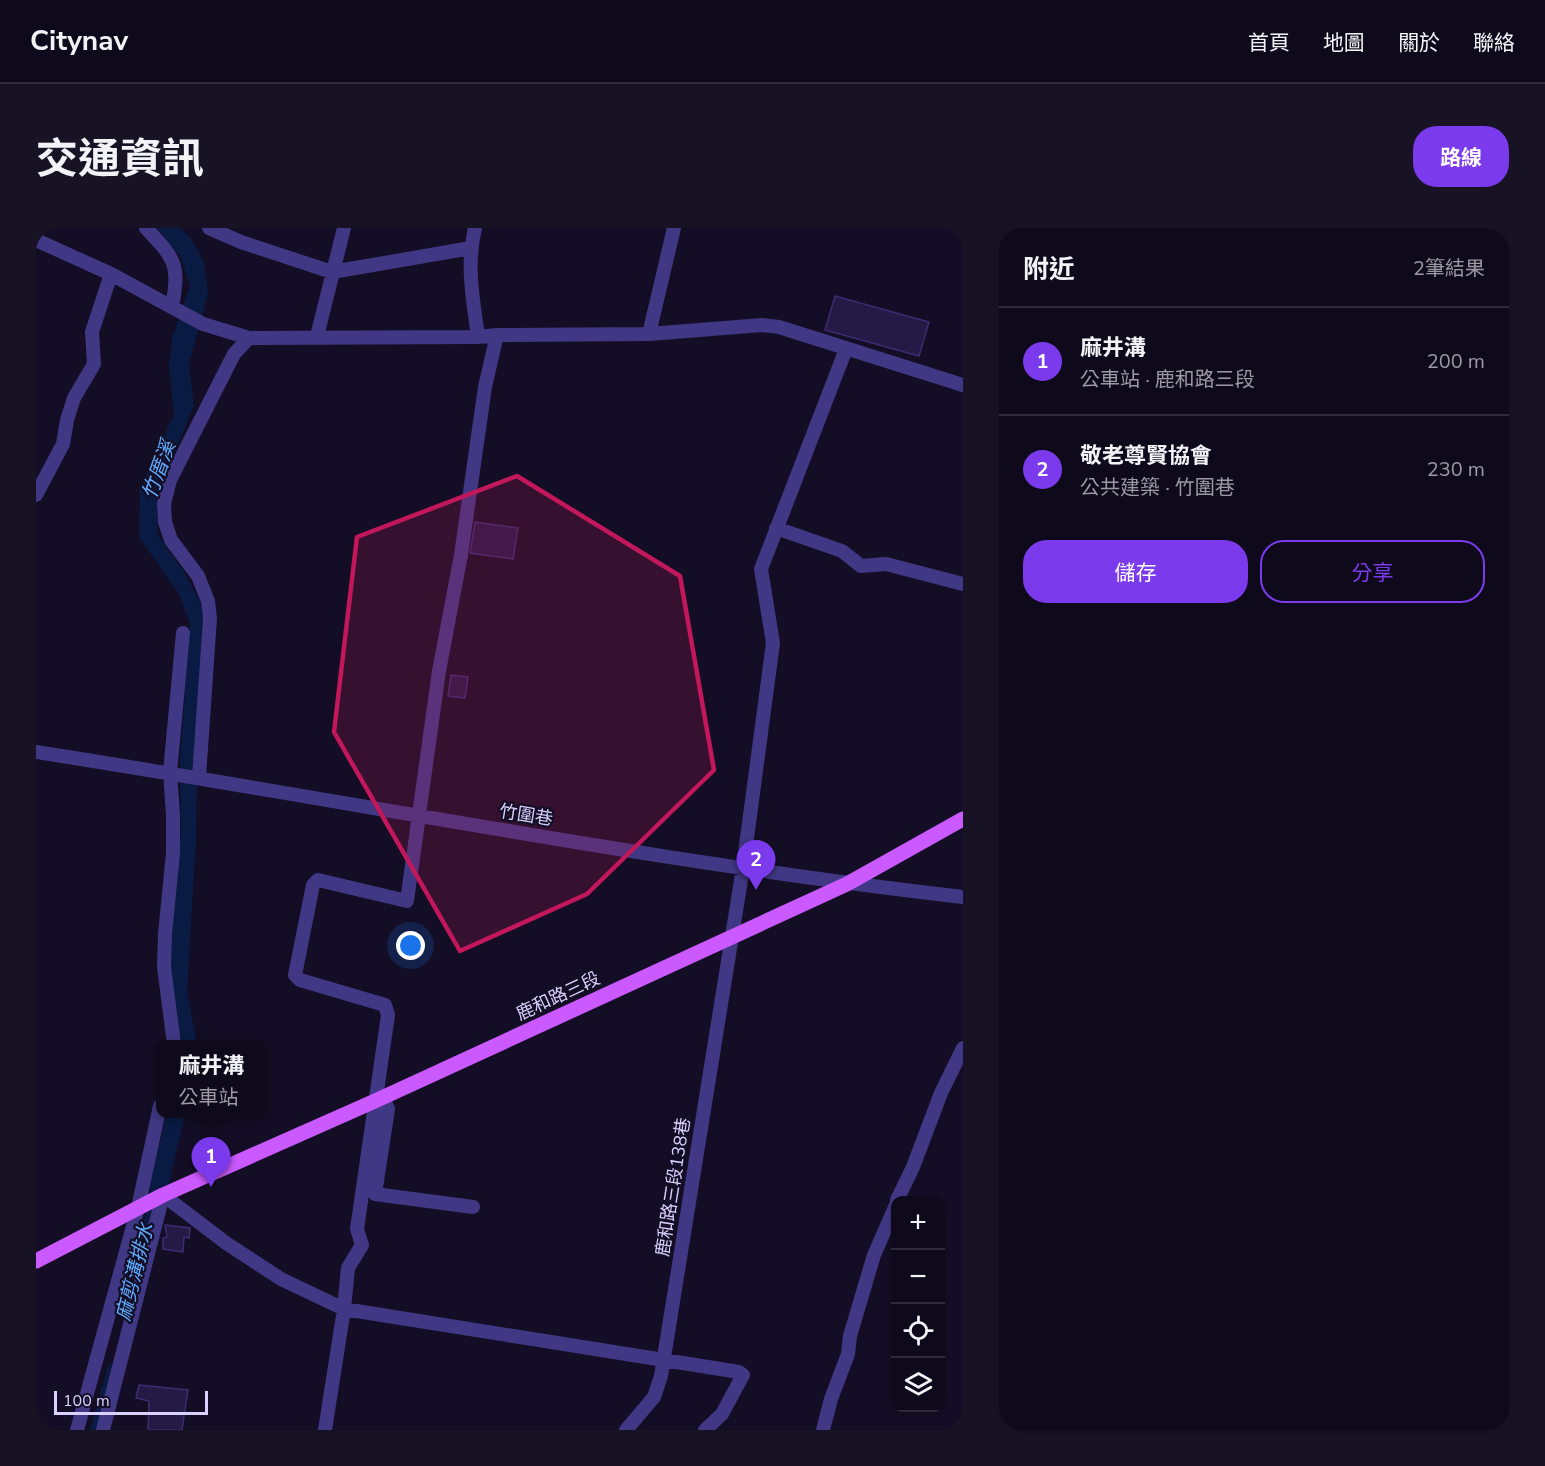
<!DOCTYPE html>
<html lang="zh-TW">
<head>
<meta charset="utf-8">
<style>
  :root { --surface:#0e0a1c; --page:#171325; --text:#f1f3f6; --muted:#9b9aa3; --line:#2e2b3b; --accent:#7c3aed }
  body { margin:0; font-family:"Nunito Sans","Noto Sans TC",sans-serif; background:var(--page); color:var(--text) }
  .controls { position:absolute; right:18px; bottom:18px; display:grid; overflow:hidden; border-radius:12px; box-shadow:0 2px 4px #0004 }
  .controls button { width:54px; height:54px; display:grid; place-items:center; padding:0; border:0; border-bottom:2px solid var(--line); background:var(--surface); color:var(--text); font:30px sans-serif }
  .scale { position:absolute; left:18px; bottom:15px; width:154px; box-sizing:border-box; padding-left:6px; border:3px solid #d9d2ff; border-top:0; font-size:16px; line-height:21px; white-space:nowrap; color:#d9d2ff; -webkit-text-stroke:4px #130e25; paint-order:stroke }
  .you { position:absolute; left:375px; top:718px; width:21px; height:21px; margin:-15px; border:4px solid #fff; border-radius:50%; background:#1a73e8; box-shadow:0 0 0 9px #1a73e833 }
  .badge { display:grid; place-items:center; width:39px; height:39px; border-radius:50%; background:var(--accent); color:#fff; font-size:20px; font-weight:700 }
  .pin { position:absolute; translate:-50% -50px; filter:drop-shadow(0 2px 3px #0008) }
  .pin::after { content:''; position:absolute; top:32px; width:21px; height:18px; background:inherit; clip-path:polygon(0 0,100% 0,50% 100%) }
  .popup { position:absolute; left:120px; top:812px; width:111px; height:78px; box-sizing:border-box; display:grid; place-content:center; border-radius:12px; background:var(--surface); filter:drop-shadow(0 2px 4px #0005); font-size:20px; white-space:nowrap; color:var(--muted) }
  .popup b { font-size:22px; color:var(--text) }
  .popup::after { content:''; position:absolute; left:50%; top:100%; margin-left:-12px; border:12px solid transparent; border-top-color:var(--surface) }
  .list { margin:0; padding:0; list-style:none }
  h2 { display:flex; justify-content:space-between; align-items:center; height:78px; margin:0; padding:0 24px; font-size:26px }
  h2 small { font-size:20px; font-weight:400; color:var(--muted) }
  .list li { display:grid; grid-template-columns:39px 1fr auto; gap:18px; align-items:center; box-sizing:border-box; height:108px; padding:0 24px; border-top:2px solid var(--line) }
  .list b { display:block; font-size:22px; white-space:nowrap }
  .list p { margin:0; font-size:20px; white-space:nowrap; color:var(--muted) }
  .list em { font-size:20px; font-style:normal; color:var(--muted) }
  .actions { display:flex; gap:12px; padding:18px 24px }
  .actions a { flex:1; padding:14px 0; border:2px solid var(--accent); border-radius:24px; text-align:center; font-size:21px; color:var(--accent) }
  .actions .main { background:var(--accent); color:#fff }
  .icon { flex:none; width:33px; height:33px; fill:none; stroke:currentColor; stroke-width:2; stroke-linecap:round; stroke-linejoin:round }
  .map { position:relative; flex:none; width:927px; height:1202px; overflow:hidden; border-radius:24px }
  header { display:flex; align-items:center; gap:36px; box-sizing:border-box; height:84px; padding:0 30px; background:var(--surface); border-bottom:2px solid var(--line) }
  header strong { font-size:28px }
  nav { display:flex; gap:33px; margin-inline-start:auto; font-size:21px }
  .intro { display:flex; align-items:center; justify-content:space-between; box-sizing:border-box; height:144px; padding:0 36px }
  h1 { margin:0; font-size:42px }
  .button { padding:15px 27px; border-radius:24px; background:var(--accent); color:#fff; font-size:21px; font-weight:700 }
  main { display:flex; gap:36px; padding:0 36px }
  aside { flex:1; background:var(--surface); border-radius:24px; box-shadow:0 2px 4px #0004 }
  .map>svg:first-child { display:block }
</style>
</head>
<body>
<header>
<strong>Citynav</strong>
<nav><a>首頁</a><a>地圖</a><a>關於</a><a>聯絡</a></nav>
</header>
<div class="intro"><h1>交通資訊</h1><a class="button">路線</a></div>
<main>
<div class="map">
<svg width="927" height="1202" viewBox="0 0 927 1202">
  <rect width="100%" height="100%" fill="#130e25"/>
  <!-- water -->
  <path fill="#091b43" d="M121 0H144L155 10 168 34 172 66 153 136 158 178 121 267V306L150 347 167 381 162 475 160 611 151 764 161 816H145L134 736 145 601 144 533 154 396 143 366 103 309 104 261 138 186 133 137 136 110 154 58 145 30Z
    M131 886H149L133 956 112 962Z"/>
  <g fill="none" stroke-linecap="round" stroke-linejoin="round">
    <!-- canal -->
    <path stroke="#091b43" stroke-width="10" d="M105 1028 124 946
      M59 1202 76 1141"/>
  </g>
  <!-- building -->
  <path fill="#251a46" stroke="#3d2b72" stroke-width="1.5" d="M799 68 893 94 883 128 789 102Z
    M439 294 482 300 477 331 434 325Z
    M415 447 432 449 429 470 412 468Z
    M129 997 154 1000 153 1010 148 1009 147 1024 127 1021V1010L131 1009Z
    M103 1157 152 1162 146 1202H112L113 1173 100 1170Z"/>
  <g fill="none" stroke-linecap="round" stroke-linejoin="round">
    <!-- minor -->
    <path stroke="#403884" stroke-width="14" d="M110 0C139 31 144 36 136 79
      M173 0 205 14 296 44 435 20
      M439 0C430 39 437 70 442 109
      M0 12 75 46 167 96 213 110 442 109 461 107 613 106 726 97 743 99 927 157
      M613 106 638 0
      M281 108 308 0
      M0 267 27 216 31 192 38 170 58 136 56 104 75 46
      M740 300 806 323 825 338 850 336 927 356
      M0 524C309 572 616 634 927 669
      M163 549 174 390 172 373 162 348 135 312 129 294 128 276 134 252 198 126 213 110
      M138 816 128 739 129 706 137 625V587L134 544 147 405
      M347 869 352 881 339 966 437 979
      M861 972 877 939 905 865 927 820
      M41 1202 102 980 124 878
      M67 1202 127 967 190 1015 245 1051 308 1081 703 1144 707 1147 686 1186 669 1202
      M289 1202 308 1081 312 1040 326 1017 321 1001 352 787 349 777 264 752 259 747 277 657 282 652 371 673 403 443 425 327 449 159 461 107
      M590 1202 618 1169 625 1148 707 640 737 415 725 341 810 121
      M787 1202 795 1171 812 1126 814 1108 838 1027 860 977"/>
    <!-- major -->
    <path stroke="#ca59ff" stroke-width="15" d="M0 1033 127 967 339 873 811 656 927 591"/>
  </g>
  <!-- marked area -->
  <path fill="#c2185b" fill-opacity="0.2" stroke="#c2185b" stroke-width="4.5" stroke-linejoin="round" d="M481 248 644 348 678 542 551 666 424 723 298 504 321 309Z"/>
  <g text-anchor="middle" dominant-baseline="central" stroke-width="4.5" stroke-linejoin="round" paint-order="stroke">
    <!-- street labels -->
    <g font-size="18" fill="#d9d2ff" stroke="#130e25">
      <text transform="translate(490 587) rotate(9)">竹圍巷</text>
      <text transform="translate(522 768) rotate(-25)">鹿和路三段</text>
      <text transform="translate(637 959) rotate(-81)">鹿和路三段138巷</text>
    </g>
    <!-- water labels -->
    <g font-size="20" font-style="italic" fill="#60acff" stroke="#130e25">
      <text transform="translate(123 242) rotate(-70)">竹厝溪</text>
      <text transform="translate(99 1044) rotate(-76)">麻剪溝排水</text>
    </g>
  </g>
</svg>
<div class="controls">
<button>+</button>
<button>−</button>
<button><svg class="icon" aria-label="locate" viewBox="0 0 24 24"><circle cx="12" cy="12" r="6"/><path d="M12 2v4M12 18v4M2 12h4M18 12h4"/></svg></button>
<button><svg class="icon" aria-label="layers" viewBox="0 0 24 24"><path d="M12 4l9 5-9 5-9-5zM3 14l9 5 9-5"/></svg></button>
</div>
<div class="scale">100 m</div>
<div class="you"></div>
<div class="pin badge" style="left:175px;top:959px">1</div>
<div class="popup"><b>麻井溝</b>公車站</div>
<div class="pin badge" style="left:720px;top:662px">2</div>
</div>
<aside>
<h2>附近<small>2筆結果</small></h2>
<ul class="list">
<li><span class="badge">1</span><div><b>麻井溝</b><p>公車站 · 鹿和路三段</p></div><em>200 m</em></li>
<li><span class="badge">2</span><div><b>敬老尊賢協會</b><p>公共建築 · 竹圍巷</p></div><em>230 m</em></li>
</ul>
<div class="actions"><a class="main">儲存</a><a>分享</a></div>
</aside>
</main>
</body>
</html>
